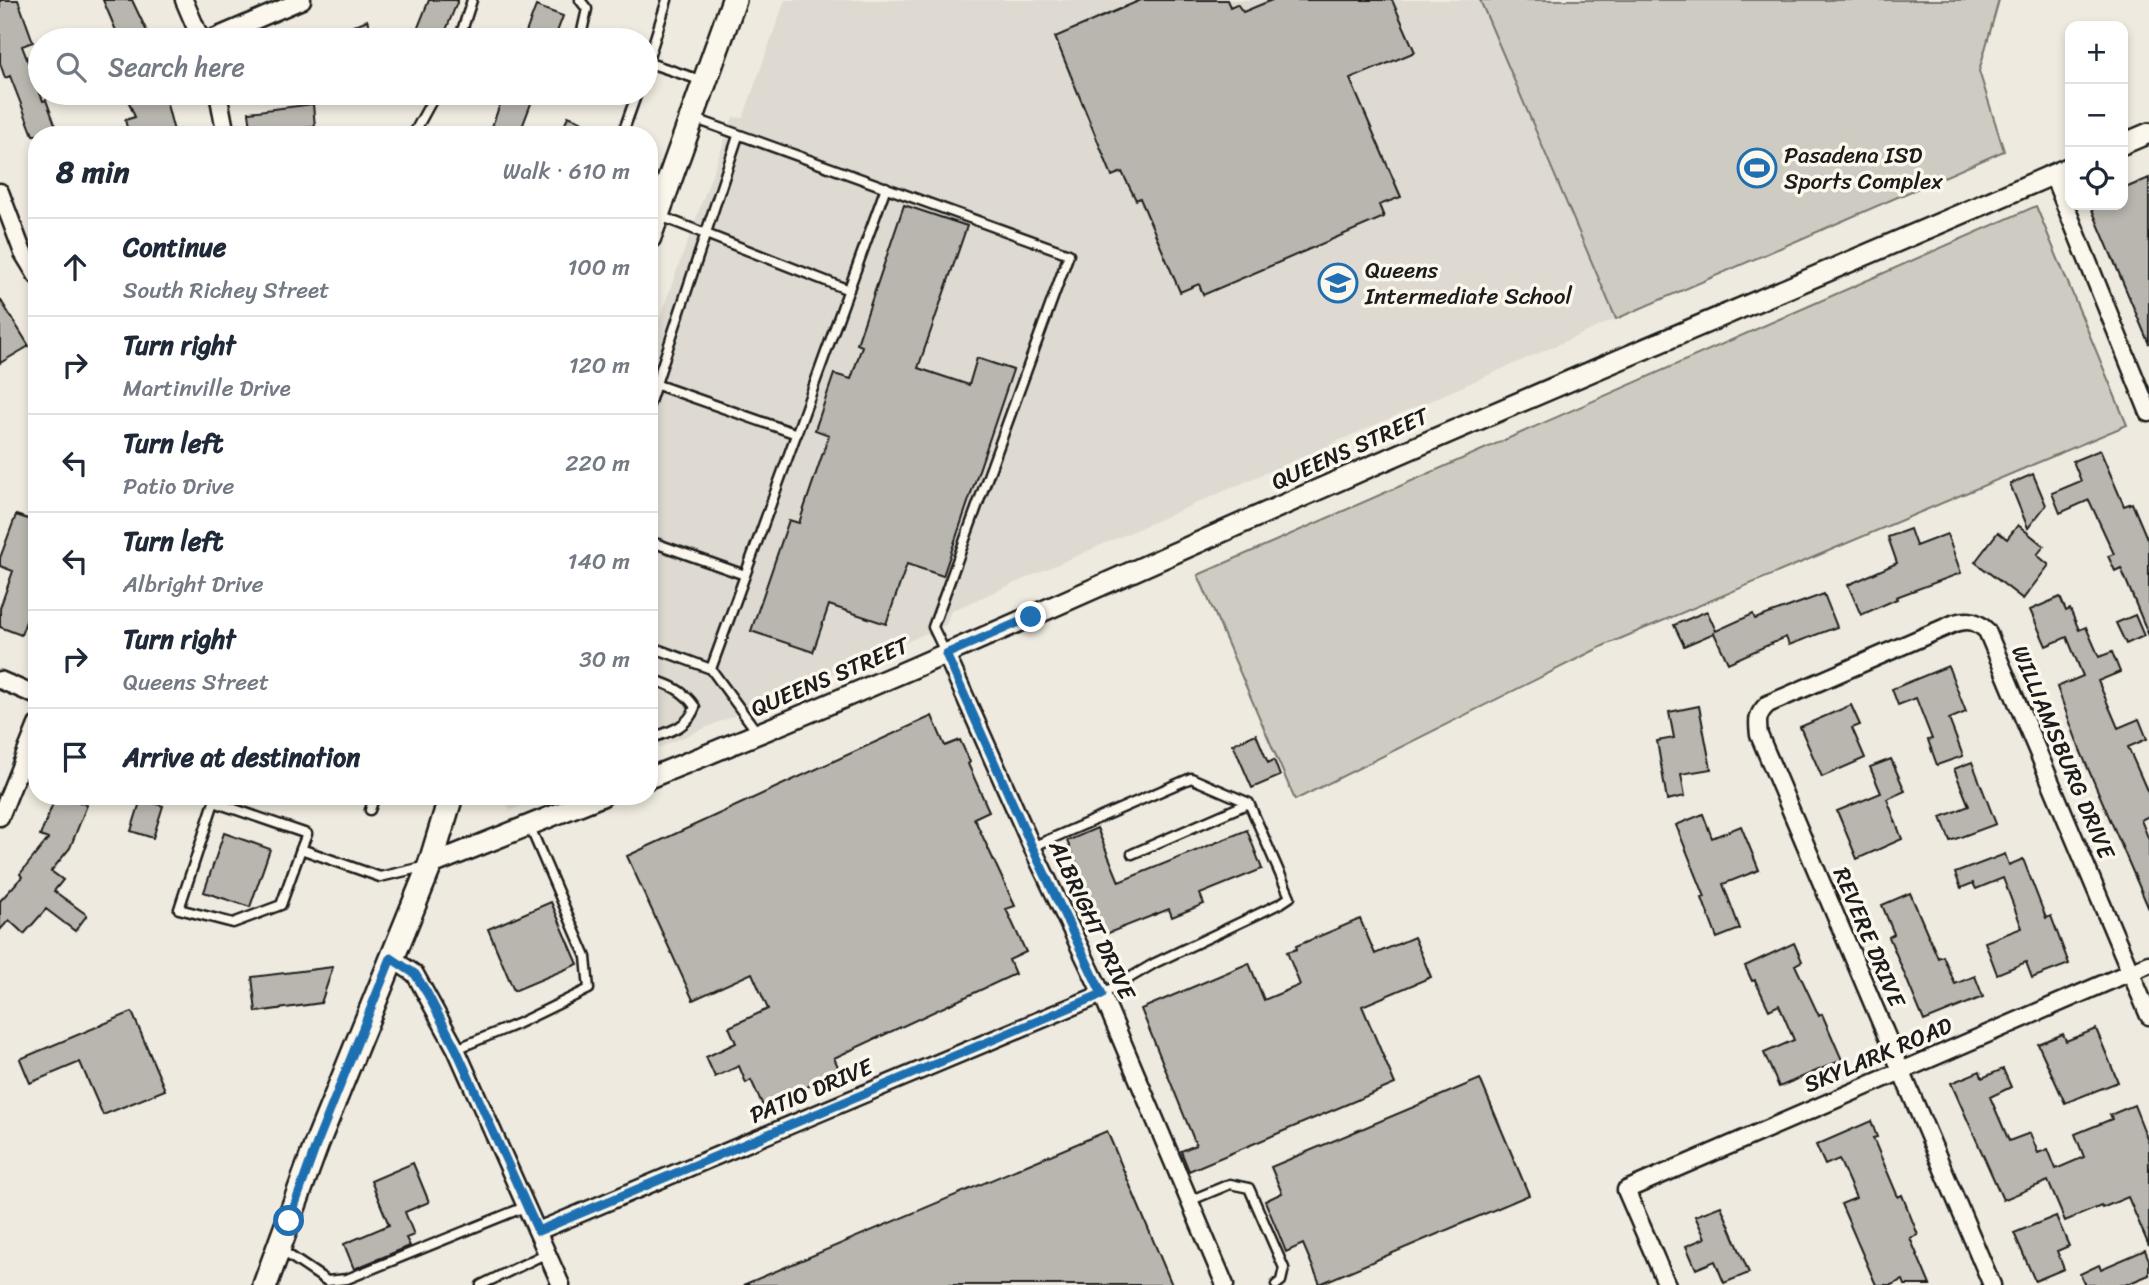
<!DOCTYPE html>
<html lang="en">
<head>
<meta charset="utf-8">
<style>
  :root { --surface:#fff; --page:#f6f6f7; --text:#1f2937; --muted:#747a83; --line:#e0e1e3 }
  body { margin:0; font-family:Sriracha,sans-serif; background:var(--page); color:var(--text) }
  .controls { position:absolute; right:21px; top:21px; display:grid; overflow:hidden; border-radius:14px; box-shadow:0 4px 10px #0003 }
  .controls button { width:63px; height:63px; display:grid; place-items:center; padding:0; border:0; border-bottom:2px solid var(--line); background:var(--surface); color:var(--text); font:35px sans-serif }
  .stop { position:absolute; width:21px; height:21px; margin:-16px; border:5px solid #1f6fb2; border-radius:50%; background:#fff }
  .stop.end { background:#1f6fb2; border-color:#fff; box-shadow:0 2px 7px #0008 }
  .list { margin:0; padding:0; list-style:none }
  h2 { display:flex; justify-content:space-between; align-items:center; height:91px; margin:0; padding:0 28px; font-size:30px }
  h2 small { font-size:23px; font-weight:400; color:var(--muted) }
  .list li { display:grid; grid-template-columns:46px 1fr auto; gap:21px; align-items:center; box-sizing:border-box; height:98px; padding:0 28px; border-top:2px solid var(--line) }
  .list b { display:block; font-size:26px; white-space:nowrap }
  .list p { margin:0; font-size:23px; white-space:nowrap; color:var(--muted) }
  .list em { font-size:23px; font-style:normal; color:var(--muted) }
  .icon { flex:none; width:38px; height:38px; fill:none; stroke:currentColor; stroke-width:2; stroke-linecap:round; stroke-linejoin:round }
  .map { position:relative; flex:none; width:2149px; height:1285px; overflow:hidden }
  .search { position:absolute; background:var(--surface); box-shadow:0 4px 10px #0003; left:28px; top:28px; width:630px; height:77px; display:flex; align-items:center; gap:18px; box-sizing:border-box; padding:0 24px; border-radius:38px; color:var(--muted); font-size:26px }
  .panel { position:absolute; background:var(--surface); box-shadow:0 4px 10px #0003; left:28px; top:126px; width:630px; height:679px; border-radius:28px }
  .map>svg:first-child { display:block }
</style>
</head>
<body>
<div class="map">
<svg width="2149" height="1285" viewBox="0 0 2149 1285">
  <rect width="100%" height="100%" fill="#eeeadf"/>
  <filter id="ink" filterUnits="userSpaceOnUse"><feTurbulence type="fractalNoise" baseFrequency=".0143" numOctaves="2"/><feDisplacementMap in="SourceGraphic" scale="14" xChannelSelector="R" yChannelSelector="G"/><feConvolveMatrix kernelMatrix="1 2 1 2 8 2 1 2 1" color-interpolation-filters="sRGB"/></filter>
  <g filter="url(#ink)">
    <!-- built -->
    <path fill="#dedad1" d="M785 0H1480L1616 319 951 611 946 625 649 752V347L733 117 743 118Z
      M505 796H545L510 811Z"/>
    <!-- green -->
    <path fill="#ceccc2" stroke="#75746f" stroke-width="2" d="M1480 0H1999L1979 71 2004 151 1616 319Z
      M2036 206 2127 425 1603 646 1295 800 1198 575Z"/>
    <!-- building -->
    <path fill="#b9b6af" stroke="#1c1c1c" stroke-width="2" d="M0 0H18L33 42 22 46 43 101 46 100 59 135H33L10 76 5 78 0 63Z
      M103 0H132L151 40H120Z
      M429 0H458L442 40H413Z
      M1141 0H1227L1230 7 1237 4 1243 12 1272 0H1392L1415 52 1350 79 1401 197 1379 205 1384 217 1203 295 1199 284 1180 292 1140 198 1136 200 1122 172 1112 176 1055 37Z
      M536 6 563 16 554 40H523Z
      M367 20 375 40H320Z
      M125 93H164L175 135H129L125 120 135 117Z
      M504 93H535L519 135H489Z
      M313 104 315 127 304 128V135H270V127L251 129 249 112Z
      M568 116 581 121 576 135H561Z
      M2149 178V344L2090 205H2123V189Z
      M904 205 967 226 918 368 969 385 977 358 1013 370 943 576 907 564 886 624 829 605 813 652 751 631 789 520 799 523 829 435 815 430 834 374 851 379 862 346 857 344Z
      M0 299 29 346 0 363Z
      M2100 450 2124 506 2132 503 2149 543V636L2121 568 2115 571 2108 556 2114 554 2089 500 2060 513 2052 493 2081 481 2073 461Z
      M2033 474 2046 505 2028 528 2010 484Z
      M16 515 37 522V591L21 635 0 627V608L13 571 0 566V558Z
      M2018 525 2044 546 2037 555 2049 565 2023 599 1975 562 1998 532 2007 539Z
      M1910 529 1916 546 1947 534 1961 573 1896 597 1897 599 1861 615 1848 585 1897 563 1888 537Z
      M1824 594 1837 627 1789 645 1786 637 1728 663 1714 633 1684 646 1674 625 1707 611 1716 631 1753 614 1755 619Z
      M2060 597 2066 611 2070 609 2079 630 2086 627 2099 657 2112 652 2120 672 2098 681 2118 728 2139 719 2147 739 2128 747 2149 795V816L2141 820 2149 840V909L2080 750 2057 687 2083 676 2067 637 2046 646 2030 610Z
      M2135 615 2144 636 2126 644 2116 623Z
      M1948 666 1966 712 1949 719 1963 756 1937 765 1928 740 1932 739 1916 698 1898 705 1892 689Z
      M1851 705 1860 725 1852 728 1865 758 1822 777 1800 727Z
      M1699 706 1711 769 1681 774 1685 796 1667 800 1657 741 1674 738 1669 712Z
      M932 716 945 746 960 740 970 762 968 764 989 811 974 818 1015 906 1006 909 1026 952 1009 960 1015 974 834 1058 840 1071 764 1108 751 1080 746 1083 739 1066 715 1077 706 1057 736 1043 729 1027 768 1009 752 973 693 1000 627 856Z
      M1256 734 1268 763 1274 760 1280 776 1252 788 1233 744Z
      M1891 759 1905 791 1887 799 1902 839 1857 859 1837 811 1881 793 1870 767Z
      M1972 762 1996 824 1950 841 1941 817 1969 806 1954 769Z
      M56 796H64L87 805 70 848 51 871 63 880 54 891 87 915 75 931 46 909 24 934 9 920 0 930V901L22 877 20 874 48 839 40 836Z
      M141 799 163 806 153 838 131 831Z
      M1703 814 1712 838 1741 826 1759 870 1723 884 1740 929 1717 938 1702 898 1705 897 1676 825Z
      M1097 828 1119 882 1247 830 1262 869 1200 894 1204 904 1172 917 1169 909 1106 934 1067 841Z
      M224 833 270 849 250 907 204 892Z
      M2005 854 2009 865 2023 859 2046 918 2051 916 2069 964 2032 978 2026 962 1997 974 1985 942 2022 928 2003 878 1976 889 1973 883 1961 888 1955 873Z
      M1910 893 1938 958 1943 956 1955 984 1975 976 1983 997 1924 1021 1889 937 1894 934 1882 905Z
      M551 902 578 964 514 991 488 929Z
      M1360 919 1375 954 1414 937 1431 977 1362 1006 1395 1084 1189 1171 1181 1151 1196 1145 1141 1009 1249 963 1264 1000 1300 985 1287 952 1297 949 1296 946Z
      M1794 943 1802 961 1795 965 1819 1016 1822 1014 1842 1060 1779 1087 1764 1053 1794 1040 1779 1005 1769 1010 1755 980 1752 981 1745 966Z
      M333 967 321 1003 256 1012 252 977Z
      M132 1012 165 1090 103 1115 80 1062 30 1083 20 1059Z
      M2096 1029 2118 1082 2065 1103 2038 1044 2063 1034 2066 1041Z
      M2003 1069 2011 1087 1990 1097 2009 1141 2030 1133 2038 1153 2048 1149 2056 1169 2084 1157 2075 1134 2112 1119 2110 1115 2134 1105 2149 1143V1246L2128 1197 2102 1208 2101 1206 2065 1221 2048 1181 2003 1200 1951 1083 1980 1071 1982 1078Z
      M1480 1079 1529 1195 1320 1284 1303 1244 1286 1252 1278 1232 1265 1201 1282 1193 1271 1167Z
      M1871 1121 1877 1137 1873 1138 1898 1197 1902 1195 1918 1235 1910 1238 1930 1285H1905L1903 1280 1891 1285H1876L1841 1204 1856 1198 1839 1159 1825 1165 1816 1145Z
      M1107 1131 1172 1285H743Z
      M413 1163 429 1202 405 1212 414 1235 406 1238 410 1246 354 1269 344 1244 389 1225 371 1181Z
      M1721 1206 1749 1273 1724 1283 1715 1261 1696 1269 1686 1246 1705 1238 1695 1216Z
      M2056 1216 2069 1246 2057 1251 2064 1269 2035 1281 2014 1233Z
      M2145 1250 2149 1260V1275L2125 1285H2085L2080 1274 2099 1265 2101 1269Z"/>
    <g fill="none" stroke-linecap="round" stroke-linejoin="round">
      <defs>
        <path id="service" d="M580 0 587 9 580 40
          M459 40 472 0
          M646 62 703 81
          M646 67 667 0
          M693 118 1069 254 933 627 946 654
          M413 135 436 93
          M622 135 637 93
          M660 216 849 290
          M649 382 797 434
          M649 405 738 136
          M649 541 745 575
          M649 646 711 669
          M649 678C669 685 683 689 695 707 688 728 668 732 649 739
          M757 732 711 669 886 187
          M370 810 375 796
          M1032 847 1191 778 1249 803 1290 897 1281 903 1155 963 1102 994
          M301 849 307 834 214 802 179 909 233 923 281 905 301 849 380 877 427 866
          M1132 854 1249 803
          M456 1049 517 1024 589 989 586 957 530 827
          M1189 1201 1230 1184 1249 1188 1284 1268 1281 1281 1276 1285
          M281 1250 327 1281 347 1279 527 1206
          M481 1285 547 1253"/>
        <path id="minor" d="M184 0 201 40
          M209 40 302 0
          M218 93 226 135
          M2053 175 2149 413
          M0 192 23 253 37 276
          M946 654 1032 847 1102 994 1225 1285
          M0 680 37 696
          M0 817 37 725
          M391 958 415 974 456 1049 561 1285
          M538 1231 1102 994
          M1667 1285 1626 1190 2149 964
          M1992 1285 1759 735C1757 720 1757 714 1768 704L1955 623C1969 619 1977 621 1987 631L2149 1016"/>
        <path id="tertiary" d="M2123 144 2149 133
          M649 778C885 684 1116 578 1349 476 1588 371 1830 272 2070 167
          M430 865 602 796"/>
        <path id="secondary" d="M649 237 734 0
          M265 1285 317 1143 430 865 451 796"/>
      </defs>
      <!-- service casing -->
      <use href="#service" stroke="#1c1c1c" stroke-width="13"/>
      <!-- minor casing -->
      <use href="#minor" stroke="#1c1c1c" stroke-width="21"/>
      <!-- tertiary casing -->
      <use href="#tertiary" stroke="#1c1c1c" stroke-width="24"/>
      <!-- secondary casing -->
      <use href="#secondary" stroke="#1c1c1c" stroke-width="28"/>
      <!-- service -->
      <use href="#service" stroke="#fbf7ec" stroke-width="8"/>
      <!-- minor -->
      <use href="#minor" stroke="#fbf7ec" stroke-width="16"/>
      <!-- tertiary -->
      <use href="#tertiary" stroke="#fbf7ec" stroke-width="19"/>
      <!-- secondary -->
      <use href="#secondary" stroke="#fbf7ec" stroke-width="23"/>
    </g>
  </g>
  <g fill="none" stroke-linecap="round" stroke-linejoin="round" filter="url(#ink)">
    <!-- route -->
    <path stroke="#1f6fb2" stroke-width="9" d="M289 1221 317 1143 391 958 415 974 427 993 456 1049 538 1231 1102 994 1032 847 946 654 1031 617"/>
  </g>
  <!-- icons -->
  <defs>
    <symbol id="stadium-ring" viewBox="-11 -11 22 22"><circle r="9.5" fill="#fbf7ec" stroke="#1f6fb2" stroke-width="1.5"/><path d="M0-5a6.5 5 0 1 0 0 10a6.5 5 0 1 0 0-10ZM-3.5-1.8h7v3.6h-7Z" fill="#1f6fb2"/></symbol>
    <symbol id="school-ring" viewBox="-11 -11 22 22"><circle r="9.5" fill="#fbf7ec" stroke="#1f6fb2" stroke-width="1.5"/><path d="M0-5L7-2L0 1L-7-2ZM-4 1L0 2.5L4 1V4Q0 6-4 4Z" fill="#1f6fb2"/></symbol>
  </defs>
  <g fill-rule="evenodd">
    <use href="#stadium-ring" x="1735" y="146" width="44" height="44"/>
    <use href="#school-ring" x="1316" y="261" width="44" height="44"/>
  </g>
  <g text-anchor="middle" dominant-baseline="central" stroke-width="7" stroke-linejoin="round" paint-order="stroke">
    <!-- poi labels -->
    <g font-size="23" fill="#1c1c1c" stroke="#fbf7ec" text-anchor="start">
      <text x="1784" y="155">Pasadena ISD<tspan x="1784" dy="26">Sports Complex</tspan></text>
      <text x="1365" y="270">Queens<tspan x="1365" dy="26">Intermediate School</tspan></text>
    </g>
    <!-- street labels -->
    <g font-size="23" fill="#1c1c1c" stroke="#fbf7ec">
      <text transform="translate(1350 449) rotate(-24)">QUEENS STREET</text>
      <text transform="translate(830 677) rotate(-23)">QUEENS STREET</text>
      <text transform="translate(2063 752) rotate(67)">WILLIAMSBURG DRIVE</text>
      <text transform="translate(1092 920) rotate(65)">ALBRIGHT DRIVE</text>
      <text transform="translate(1869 937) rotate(67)">REVERE DRIVE</text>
      <text transform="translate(1878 1055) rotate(-23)">SKYLARK ROAD</text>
      <text transform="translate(811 1091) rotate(-23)">PATIO DRIVE</text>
    </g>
  </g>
</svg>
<div class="controls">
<button>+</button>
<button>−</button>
<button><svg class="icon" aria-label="locate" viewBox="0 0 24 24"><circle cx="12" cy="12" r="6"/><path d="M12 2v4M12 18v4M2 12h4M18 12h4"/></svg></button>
</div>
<div class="stop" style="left:289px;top:1221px"></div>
<div class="stop end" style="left:1031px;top:617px"></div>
<div class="search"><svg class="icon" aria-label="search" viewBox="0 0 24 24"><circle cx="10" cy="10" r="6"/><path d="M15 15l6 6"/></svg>Search here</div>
<section class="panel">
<h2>8 min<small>Walk · 610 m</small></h2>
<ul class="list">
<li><svg class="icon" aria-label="ahead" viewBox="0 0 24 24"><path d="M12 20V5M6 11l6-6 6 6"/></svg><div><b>Continue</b><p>South Richey Street</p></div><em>100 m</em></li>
<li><svg class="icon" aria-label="right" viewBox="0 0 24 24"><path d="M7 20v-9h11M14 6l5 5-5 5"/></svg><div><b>Turn right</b><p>Martinville Drive</p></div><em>120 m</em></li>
<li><svg class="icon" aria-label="left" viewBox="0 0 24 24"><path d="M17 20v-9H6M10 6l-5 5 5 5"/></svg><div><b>Turn left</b><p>Patio Drive</p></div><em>220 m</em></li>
<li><svg class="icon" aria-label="left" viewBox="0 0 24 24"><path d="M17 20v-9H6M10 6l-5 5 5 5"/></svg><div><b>Turn left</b><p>Albright Drive</p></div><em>140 m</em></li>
<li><svg class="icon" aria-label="right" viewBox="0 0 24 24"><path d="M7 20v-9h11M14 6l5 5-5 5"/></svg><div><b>Turn right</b><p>Queens Street</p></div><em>30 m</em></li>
<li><svg class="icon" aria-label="arrive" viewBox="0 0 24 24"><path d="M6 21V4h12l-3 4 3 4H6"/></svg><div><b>Arrive at destination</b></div></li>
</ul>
</section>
</div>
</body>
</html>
